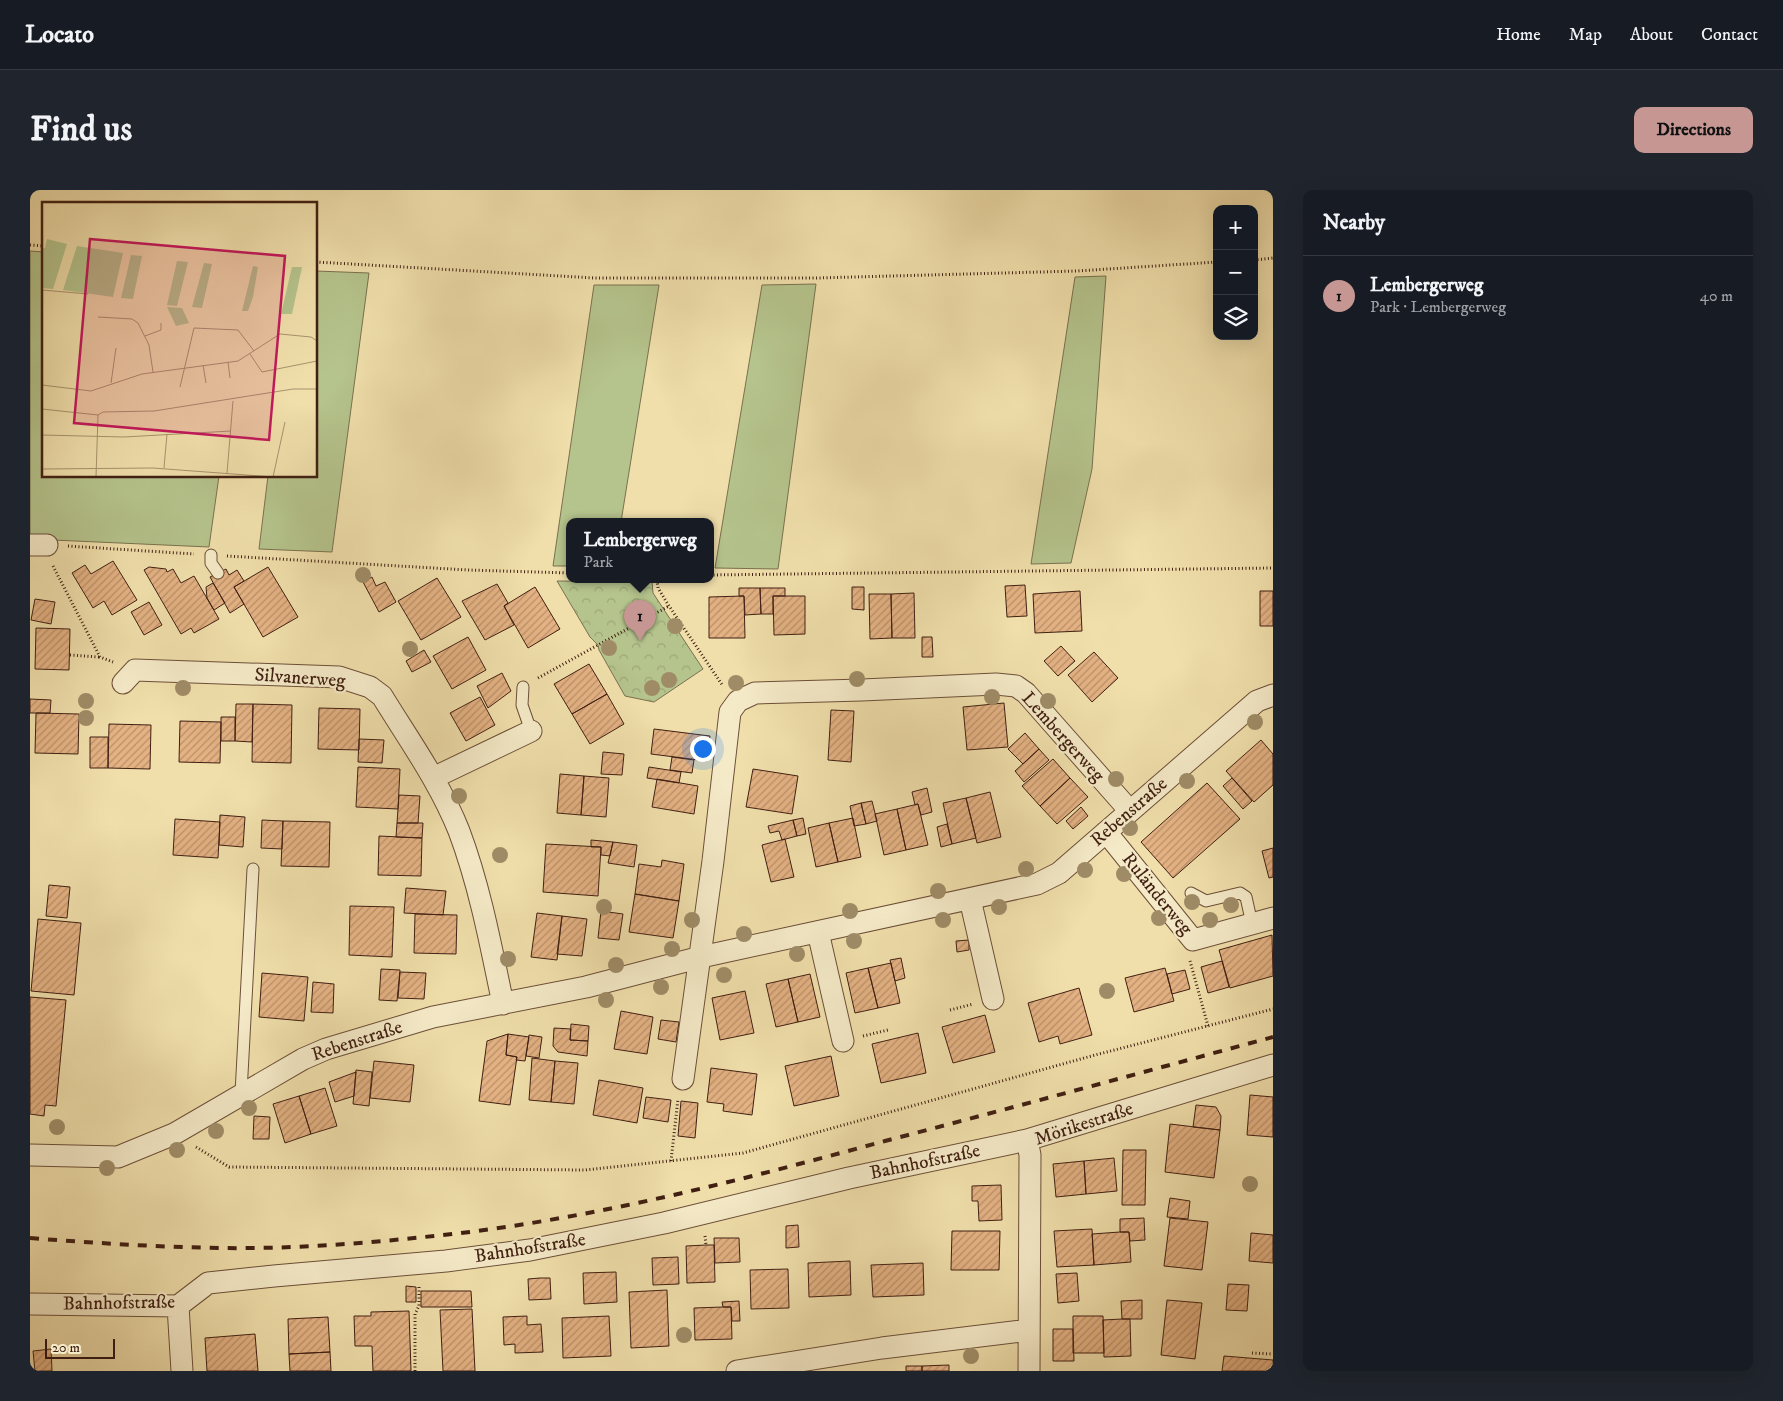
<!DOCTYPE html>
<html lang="en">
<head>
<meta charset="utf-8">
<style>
  :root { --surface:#171b24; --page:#20242c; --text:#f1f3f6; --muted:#9ea1a6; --line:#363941; --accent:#c59692 }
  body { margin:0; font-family:"IM FELL DW Pica",serif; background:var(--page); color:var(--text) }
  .controls { position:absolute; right:15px; top:15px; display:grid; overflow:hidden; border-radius:10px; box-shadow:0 5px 20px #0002 }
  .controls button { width:45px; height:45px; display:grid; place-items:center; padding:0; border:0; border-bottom:1px solid var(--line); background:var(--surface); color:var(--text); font:25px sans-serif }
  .scale { position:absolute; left:15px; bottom:12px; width:70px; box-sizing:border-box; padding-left:5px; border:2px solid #401f12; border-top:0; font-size:14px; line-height:18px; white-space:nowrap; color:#401f12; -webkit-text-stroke:4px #f5eac8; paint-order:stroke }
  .you { position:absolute; left:672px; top:558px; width:18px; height:18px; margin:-12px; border:4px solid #fff; border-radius:50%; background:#1a73e8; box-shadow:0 0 0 8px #1a73e833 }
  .badge { display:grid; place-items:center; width:32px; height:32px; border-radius:50%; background:var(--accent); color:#111; font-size:16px; font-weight:700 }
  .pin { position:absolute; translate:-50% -41px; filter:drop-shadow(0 1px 2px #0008) }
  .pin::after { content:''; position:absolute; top:26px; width:18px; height:15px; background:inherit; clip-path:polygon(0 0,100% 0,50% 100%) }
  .popup { position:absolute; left:536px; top:328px; width:148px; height:65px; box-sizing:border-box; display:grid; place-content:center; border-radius:10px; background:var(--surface); filter:drop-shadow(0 1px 4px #0005); font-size:16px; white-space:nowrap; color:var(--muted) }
  .popup b { font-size:19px; color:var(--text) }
  .popup::after { content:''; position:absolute; left:50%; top:100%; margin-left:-10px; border:10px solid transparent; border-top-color:var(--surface) }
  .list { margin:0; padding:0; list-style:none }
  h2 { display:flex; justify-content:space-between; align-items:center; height:65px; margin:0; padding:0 20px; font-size:21px }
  h2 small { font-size:16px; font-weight:400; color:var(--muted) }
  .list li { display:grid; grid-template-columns:32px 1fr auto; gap:15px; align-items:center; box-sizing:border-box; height:80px; padding:0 20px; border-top:1px solid var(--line) }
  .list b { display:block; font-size:19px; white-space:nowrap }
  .list p { margin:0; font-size:16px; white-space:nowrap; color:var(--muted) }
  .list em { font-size:16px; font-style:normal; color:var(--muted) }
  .icon { flex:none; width:28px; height:28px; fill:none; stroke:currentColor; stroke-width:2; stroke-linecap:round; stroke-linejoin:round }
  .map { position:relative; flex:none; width:1243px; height:1181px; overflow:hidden; border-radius:10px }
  header { display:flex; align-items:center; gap:30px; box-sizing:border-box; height:70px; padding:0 25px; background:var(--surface); border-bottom:1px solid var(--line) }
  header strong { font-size:24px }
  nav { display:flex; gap:28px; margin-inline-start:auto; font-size:18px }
  .intro { display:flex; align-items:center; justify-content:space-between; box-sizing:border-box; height:120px; padding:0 30px }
  h1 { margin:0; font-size:35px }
  .button { padding:12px 22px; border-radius:10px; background:var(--accent); color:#111; font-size:18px; font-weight:700 }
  main { display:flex; gap:30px; padding:0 30px }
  aside { flex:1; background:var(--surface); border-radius:10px; box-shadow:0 5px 20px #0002 }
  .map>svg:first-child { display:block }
</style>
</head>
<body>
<header>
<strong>Locato</strong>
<nav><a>Home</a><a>Map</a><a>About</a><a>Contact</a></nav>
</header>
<div class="intro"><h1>Find us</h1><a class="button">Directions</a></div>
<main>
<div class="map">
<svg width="1243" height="1181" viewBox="0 0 1243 1181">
  <defs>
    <pattern id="park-crowns" width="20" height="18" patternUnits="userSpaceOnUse" patternTransform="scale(1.25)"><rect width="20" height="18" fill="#b5c38c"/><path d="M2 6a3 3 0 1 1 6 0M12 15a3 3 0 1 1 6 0" fill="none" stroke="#9da778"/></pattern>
    <pattern id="building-hatch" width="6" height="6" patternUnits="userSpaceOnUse" patternTransform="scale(1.25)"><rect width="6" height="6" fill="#e4b283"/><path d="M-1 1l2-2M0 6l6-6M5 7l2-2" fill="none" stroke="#ba906a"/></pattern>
  </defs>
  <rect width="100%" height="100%" fill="#f0dfab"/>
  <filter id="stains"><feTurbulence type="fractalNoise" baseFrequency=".004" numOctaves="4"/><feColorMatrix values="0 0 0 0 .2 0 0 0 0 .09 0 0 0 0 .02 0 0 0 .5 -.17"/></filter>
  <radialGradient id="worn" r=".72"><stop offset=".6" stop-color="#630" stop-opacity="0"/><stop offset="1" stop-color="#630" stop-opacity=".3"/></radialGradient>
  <!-- grass -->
  <path fill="#b5c38c" stroke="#7a714f" d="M0 61 14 62V286H189L179 357 0 349Z
    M286 81 339 83 302 362 229 359 238 286H286Z
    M1076 86 1062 279 1041 373 1001 374 1045 87Z
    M786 94 748 379 685 378 732 95Z
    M564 95H629L591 332H540V376H523Z"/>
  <!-- park -->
  <path fill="url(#park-crowns)" stroke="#7a714f" d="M527 391 622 392 623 403 673 479 624 512 595 506 569 460 568 455 560 447Z"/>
  <!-- building -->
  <path fill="url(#building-hatch)" stroke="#401f12" d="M83 371 107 410 82 425 74 411 63 418 42 383 55 375 61 384Z
    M119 377 136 379 137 382 143 379 151 393 164 386 189 429 164 443 161 438 151 444 114 380Z
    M238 377 268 427 233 447 204 397Z
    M196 379 199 385 207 380 214 391 204 397 214 414 200 423 180 387Z
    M342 387 346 396 355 392 366 412 349 422 333 392Z
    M407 388 431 427 391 450 368 411Z
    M183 393 195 413 184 420 177 408 176 397Z
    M467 394 478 413 474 416 484 435 455 450 432 411Z
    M995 395 997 426 977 427 975 396Z
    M505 397 530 439 498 458 474 416Z
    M822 397H834V420L822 419Z
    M709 398H730L731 424 715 425 714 406H709Z
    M730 398H755V406H743V424H731Z
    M1050 401 1052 441 1005 443 1003 404Z
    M1230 401H1243V436H1230Z
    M884 403 885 448H862L861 404Z
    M839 404H861L862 448 840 449Z
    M714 406 715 448H679V407Z
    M743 406H775V444L744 445Z
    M5 409 25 412 21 434 1 430Z
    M119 412 132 435 114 445 101 422Z
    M6 438 40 439 39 480 5 479Z
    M438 447 456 480 422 499 403 466Z
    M892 447H902L903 467H892Z
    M1031 456 1045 471 1028 486 1014 471Z
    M394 460 401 472 382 482 376 471Z
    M1064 462 1088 488 1062 512 1038 485Z
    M559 474 577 504 542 524 524 494Z
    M472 483 481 501 458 518 447 496Z
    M577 504 594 534 560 554 542 524Z
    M450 507 465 535 436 551 420 523Z
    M0 509 21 510 20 523H0Z
    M974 513 978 557 937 560 933 517Z
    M206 514H223L222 552 205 551Z
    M223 514 262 515 261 573 222 572Z
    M289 518 330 519 329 560 288 559Z
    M801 520 824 521 821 572 798 570Z
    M6 523 49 524 48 564 5 563Z
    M191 527H205V551H191Z
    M150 531 191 532 190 573 149 572Z
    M79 534 121 535 120 579 78 578Z
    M624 539 680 546 677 571 621 564Z
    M995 543 1009 559 993 574 978 559Z
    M60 547H78V578H60Z
    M329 549 354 550 352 573 328 572Z
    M1231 550 1243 564V595L1224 612 1196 581Z
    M1009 559 1019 570 994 592 985 581Z
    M573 562 594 564 592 585 571 584Z
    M642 567 664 570 662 583 640 580Z
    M1023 569 1040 588 1010 616 992 596Z
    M328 577 370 579 368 619 326 617Z
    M619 577 651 582 649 593 617 588Z
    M723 579 768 586 762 624 716 617Z
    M530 584 554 586 551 625 527 623Z
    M554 586 579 588 576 627 551 625Z
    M1040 588 1058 607 1027 634 1010 616Z
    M1202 588 1222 611 1213 619 1193 596Z
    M627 589 668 596 664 624 622 617Z
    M1177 593 1210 629 1143 688 1111 652Z
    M897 598 902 622 891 625 888 614 885 615 882 602Z
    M960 602 971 647 947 653 936 608Z
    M369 605 390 606 388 633H367Z
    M936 608 946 648 922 654 913 613Z
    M842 611 847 631 836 634 831 613Z
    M831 613 836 634 824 636 820 616Z
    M888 614 898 655 876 660 867 619Z
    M1051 617 1058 626 1043 639 1036 631Z
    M867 619 876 660 854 665 845 624Z
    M190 625 215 627 213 657 189 655Z
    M773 628 776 644 767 646 763 630Z
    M823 628 831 667 808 672 799 633Z
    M145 629 190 632 188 668 143 665Z
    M232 630 253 631 252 659 231 658Z
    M763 630 767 646 752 650 749 641 740 643 738 636Z
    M253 631 300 632 299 677 251 676Z
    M367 633H393L392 648 366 647Z
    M799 633 808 672 786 677 778 638Z
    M917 634 922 654 911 657 907 637Z
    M349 646 392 648 391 686 348 685Z
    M755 649 764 687 741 692 732 655Z
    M561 650 583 652 580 666 571 665V657H561Z
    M583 652 607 655 604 677 578 673Z
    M516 654 571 657 568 706 513 702Z
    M1243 658V687L1239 688 1232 661Z
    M632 670 654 674 649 711 605 704 609 674 631 677Z
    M19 695 40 697 37 728 16 726Z
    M376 698 416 701 413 725 374 723Z
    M605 704 649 711 643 748 599 742Z
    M320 716 364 717 362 767 319 765Z
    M571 721 593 724 589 750 568 748Z
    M507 723 532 726 527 770 501 767Z
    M385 724 427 725 426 764 384 763Z
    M532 726 557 729 552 766 527 764Z
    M8 729 51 733 44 805 1 801Z
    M1242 745 1243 786 1200 798 1189 760Z
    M939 750V760L927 762 926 751Z
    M871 768 875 788 865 791 860 770Z
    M1192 771 1199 797 1178 803 1171 777Z
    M861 773 870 813 848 818 838 778Z
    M838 778 848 818 825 823 816 783Z
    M1135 778 1144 811 1104 822 1095 788Z
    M351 779 370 780 367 811 349 810Z
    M1155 780 1160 799 1142 804 1137 784Z
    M370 782 396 783 394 809 368 808Z
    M232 783 278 787 274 831 229 827Z
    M780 784 790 827 768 832 758 789Z
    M758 789 768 832 746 837 736 794Z
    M283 792 304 794 303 823 281 822Z
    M1049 798 1062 845 1030 854 1028 846 1009 852 998 813Z
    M715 801 724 843 690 850 682 808Z
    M0 807 36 810 26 916 15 915 14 926 0 924Z
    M591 821 623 827 617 864 584 859Z
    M955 825 965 862 923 873 912 837Z
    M631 830 649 832 646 852 628 849Z
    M541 834 559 836 558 851 540 850Z
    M524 838 541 839 540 850 558 851 557 866 528 862 523 856Z
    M888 843 896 883 851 893 842 854Z
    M478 844 476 865 487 867 480 915 449 911 457 851Z
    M478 844 499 847 495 871 486 870 487 867 476 865Z
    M499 845 512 847 509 868 496 866Z
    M801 866 809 906 764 916 755 876Z
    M502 868 525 871 521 912 499 910Z
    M344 871 384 875 380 912 340 908Z
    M525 871 548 873 544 914 521 912Z
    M681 878 727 884 722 925 693 921 694 914 677 912Z
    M326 880 342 882 339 916 323 914Z
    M326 882 324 906 305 912 299 892Z
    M569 890 613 898 607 933 563 925Z
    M295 898 307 936 281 944 269 906Z
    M1220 905 1243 907V947L1217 945Z
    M269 906 281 944 255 953 243 914Z
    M616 907 641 910 638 932 613 928Z
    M651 911 668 913 665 948 648 946Z
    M1166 915 1186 917 1191 926 1190 940 1163 937Z
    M224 926 240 927 239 949H223Z
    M1140 934 1190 940 1184 988 1135 982Z
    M1093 960H1116L1115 1015H1092Z
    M1084 968 1087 1001 1056 1004 1054 971Z
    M1054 971 1056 1004 1026 1007 1023 974Z
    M971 995 972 1030 949 1031 948 1011H942V996Z
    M1140 1008 1160 1011 1158 1029 1137 1027Z
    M1114 1028 1115 1050 1100 1051 1099 1042H1090V1029Z
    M1140 1028 1178 1032 1172 1080 1134 1076Z
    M768 1035 769 1057 756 1058V1036Z
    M1062 1039 1064 1075 1027 1077 1024 1041Z
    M922 1041H970L969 1080H921Z
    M1090 1042H1099L1101 1072 1064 1075 1062 1044Z
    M1221 1043 1243 1045V1073L1219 1071Z
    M684 1048H709L710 1072 685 1073Z
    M676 1055H684L685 1092 657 1093 656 1056Z
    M648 1067 649 1094 623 1095 622 1068Z
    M820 1071 821 1105 779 1107 778 1073Z
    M893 1073 894 1105 843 1107 841 1075Z
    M758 1079 759 1118 721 1119 720 1080Z
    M586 1082 587 1112 554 1114 553 1083Z
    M1047 1083 1049 1111 1028 1113 1026 1084Z
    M510 1088H520L521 1109 499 1110 498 1089Z
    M1198 1094 1219 1095 1217 1121 1196 1120Z
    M376 1096 386 1097V1112H376Z
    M637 1100 639 1156 601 1158 599 1102Z
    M391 1101H441L442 1117H391Z
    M1112 1110V1129H1092L1091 1111Z
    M1137 1110 1172 1113 1165 1169 1131 1165Z
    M709 1111 710 1131H702L701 1117H693L692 1112Z
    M693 1117H701L702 1149 665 1150 664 1118Z
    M442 1119 445 1181H413L410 1120Z
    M379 1121 381 1181H343L342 1156H325L324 1126H341V1122Z
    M497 1126V1135L511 1134 513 1162 485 1163V1154L474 1155 473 1127Z
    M579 1126 581 1166 533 1168 532 1128Z
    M1043 1126H1073L1074 1163H1043Z
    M298 1127 300 1162 259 1164 258 1129Z
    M1092 1129H1100L1101 1166 1074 1167 1073 1130Z
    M1023 1139H1043L1044 1171H1023Z
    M225 1144 228 1181H177L175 1148Z
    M21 1159 22 1181H5L3 1161Z
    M300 1162 301 1181H260L259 1164Z
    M1194 1166 1243 1170V1181H1192Z
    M919 1175V1181H892V1176Z
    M876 1176H892V1181H876Z"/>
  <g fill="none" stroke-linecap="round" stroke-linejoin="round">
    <defs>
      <path id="service" d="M181 365V373L188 383
        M493 497 492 515 501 541
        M1161 703 1176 711 1210 703 1216 707 1222 734
        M211 903 223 679"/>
      <path id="minor" d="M0 355H17
        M93 493 105 480 309 487 340 497 352 506C379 550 410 593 429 641 450 697 461 756 473 814
        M403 588 501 541
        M1076 642 1163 750 1243 728
        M940 709 963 809
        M788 742 813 851
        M653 889 683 671 700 522 708 511 725 503 832 500 966 494 986 496 996 503 1100 621
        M997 950 1000 965 999 1181
        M0 965 88 967 144 944 273 869 296 859 403 827 556 797 671 767 1007 694 1029 683 1227 511 1243 505
        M0 1114 148 1116 178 1093 244 1086 416 1071 500 1060 634 1033 819 988 997 950 1243 875
        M148 1116 152 1181
        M707 1181 852 1158 999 1140"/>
    </defs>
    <!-- service casing -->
    <use href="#service" stroke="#6c4f38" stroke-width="13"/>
    <!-- minor casing -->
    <use href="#minor" stroke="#6c4f38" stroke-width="23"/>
    <!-- path -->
    <path stroke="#401f12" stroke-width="3" stroke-dasharray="1 2.5" stroke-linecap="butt" d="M0 55 14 56
      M1224 70 1243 68
      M286 72 565 88H787L1047 81 1187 72
      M38 356 164 364
      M197 366 438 380 540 383
      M23 376 70 467 83 472
      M680 385 1243 378
      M627 390 628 398 639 416 693 496
      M40 465 69 467
      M508 488 639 416
      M1160 771 1178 836
      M920 820 943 814
      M833 846 858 840
      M166 957 199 977 555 980 713 963 1065 865 1243 819
      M641 971 648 909
      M675 1046 676 1055
      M1222 1163 1243 1164
      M385 1181V1124L389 1116V1095"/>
    <!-- service -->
    <use href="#service" stroke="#f5eac8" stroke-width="11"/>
    <!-- minor -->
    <use href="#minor" stroke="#f5eac8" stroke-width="21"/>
    <!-- rail -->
    <path stroke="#401f12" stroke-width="4" stroke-dasharray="9 9" stroke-linecap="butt" d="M0 1048C64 1053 127 1057 191 1058 258 1059 327 1054 394 1047 551 1032 704 992 855 951 985 917 1114 882 1243 847"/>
  </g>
  <!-- trees -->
  <g fill="#9f8c67">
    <circle cx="333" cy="385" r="8"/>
    <circle cx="645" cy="436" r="8"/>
    <circle cx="579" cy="458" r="8"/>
    <circle cx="380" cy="459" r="8"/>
    <circle cx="827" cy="489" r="8"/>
    <circle cx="639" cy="490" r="8"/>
    <circle cx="706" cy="493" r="8"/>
    <circle cx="153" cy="498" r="8"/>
    <circle cx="622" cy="498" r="8"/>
    <circle cx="962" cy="507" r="8"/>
    <circle cx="56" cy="511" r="8"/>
    <circle cx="1018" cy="511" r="8"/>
    <circle cx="56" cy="528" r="8"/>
    <circle cx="1225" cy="532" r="8"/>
    <circle cx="1086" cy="589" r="8"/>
    <circle cx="1157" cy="591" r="8"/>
    <circle cx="429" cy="606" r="8"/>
    <circle cx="1100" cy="638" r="8"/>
    <circle cx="470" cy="665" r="8"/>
    <circle cx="996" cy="679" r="8"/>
    <circle cx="1055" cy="680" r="8"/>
    <circle cx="1094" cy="684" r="8"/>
    <circle cx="908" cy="701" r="8"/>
    <circle cx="1162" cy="712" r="8"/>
    <circle cx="1201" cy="715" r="8"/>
    <circle cx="574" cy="717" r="8"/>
    <circle cx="969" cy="717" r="8"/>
    <circle cx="820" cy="721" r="8"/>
    <circle cx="1129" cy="728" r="8"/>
    <circle cx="662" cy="730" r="8"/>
    <circle cx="913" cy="730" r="8"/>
    <circle cx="1180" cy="730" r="8"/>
    <circle cx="714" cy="744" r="8"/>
    <circle cx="824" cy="751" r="8"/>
    <circle cx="642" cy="759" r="8"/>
    <circle cx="767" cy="764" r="8"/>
    <circle cx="478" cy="769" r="8"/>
    <circle cx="586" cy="775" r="8"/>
    <circle cx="694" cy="785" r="8"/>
    <circle cx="631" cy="797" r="8"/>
    <circle cx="1077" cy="801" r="8"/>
    <circle cx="576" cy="810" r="8"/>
    <circle cx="219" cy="918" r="8"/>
    <circle cx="27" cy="937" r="8"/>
    <circle cx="186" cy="941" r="8"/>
    <circle cx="147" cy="960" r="8"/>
    <circle cx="77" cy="978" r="8"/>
    <circle cx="1220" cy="994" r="8"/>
    <circle cx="654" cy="1145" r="8"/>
    <circle cx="941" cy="1166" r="8"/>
  </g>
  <g text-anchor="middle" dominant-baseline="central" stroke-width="4.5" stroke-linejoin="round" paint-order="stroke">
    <!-- street labels -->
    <g font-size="19" fill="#401f12" stroke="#f5eac8">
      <text transform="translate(270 488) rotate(4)">Silvanerweg</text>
      <text transform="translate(1033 547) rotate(48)">Lembergerweg</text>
      <text transform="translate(1099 622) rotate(-41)">Rebenstraße</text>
      <text transform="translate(1127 704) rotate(51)">Ruländerweg</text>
      <text transform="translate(327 851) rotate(-18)">Rebenstraße</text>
      <text transform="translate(1054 934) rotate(-18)">Mörikestraße</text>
      <text transform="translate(895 972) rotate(-12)">Bahnhofstraße</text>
      <text transform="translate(500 1058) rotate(-9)">Bahnhofstraße</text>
      <text transform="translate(89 1113) rotate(-1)">Bahnhofstraße</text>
    </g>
  </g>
  <!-- overview -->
  <g transform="translate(12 12)">
    <rect width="275" height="275" fill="#f0dfab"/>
    <path d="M5 37 25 42 11 87 0 86V46H3ZM35 44 81 51 71 95 21 88ZM89 53 100 54 91 97 79 96ZM135 59 146 60 135 104 125 103ZM162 61 170 62 160 106 150 105ZM211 64 216 65 211 95 206 109H200Z" fill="#b5c38c"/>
    <path d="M250 65H260L250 112H239Z" fill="#b5c38c"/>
    <path d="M125 105 140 106 147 121 134 124Z" fill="#b5c38c"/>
    <path fill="none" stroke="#aa926e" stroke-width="1" d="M0 88 46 92M56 115 90 117 96 121 107 143 111 170M103 134 119 128V121M208 152 220 170 275 159M186 160 188 176M161 163 164 181M69 181 74 146M0 183 49 189 100 172 196 159 238 132 269 135 275 139M138 185 152 126 196 128 212 149M0 207 56 213 61 210 112 209 251 187H275M0 233 82 235 189 229M122 266 125 232M0 267 111 266 231 275 243 220M185 271 191 199M54 275 56 213"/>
    <path fill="#c2185b" fill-opacity="0.15" stroke="#c2185b" stroke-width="2.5" d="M48 37 243 54 227 238 32 221Z"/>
    <rect width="275" height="275" fill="none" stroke="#401f12" stroke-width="2.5"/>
  </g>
  <rect width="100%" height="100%" filter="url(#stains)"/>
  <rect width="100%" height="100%" fill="url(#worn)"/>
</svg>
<div class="controls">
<button>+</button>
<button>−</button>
<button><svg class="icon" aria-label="layers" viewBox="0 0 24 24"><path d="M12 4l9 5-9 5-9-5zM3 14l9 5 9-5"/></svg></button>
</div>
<div class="scale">20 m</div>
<div class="you"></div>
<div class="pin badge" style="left:610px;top:451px">1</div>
<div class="popup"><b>Lembergerweg</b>Park</div>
</div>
<aside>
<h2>Nearby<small></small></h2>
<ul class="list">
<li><span class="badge">1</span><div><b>Lembergerweg</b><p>Park · Lembergerweg</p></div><em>40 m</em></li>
</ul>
</aside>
</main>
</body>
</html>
